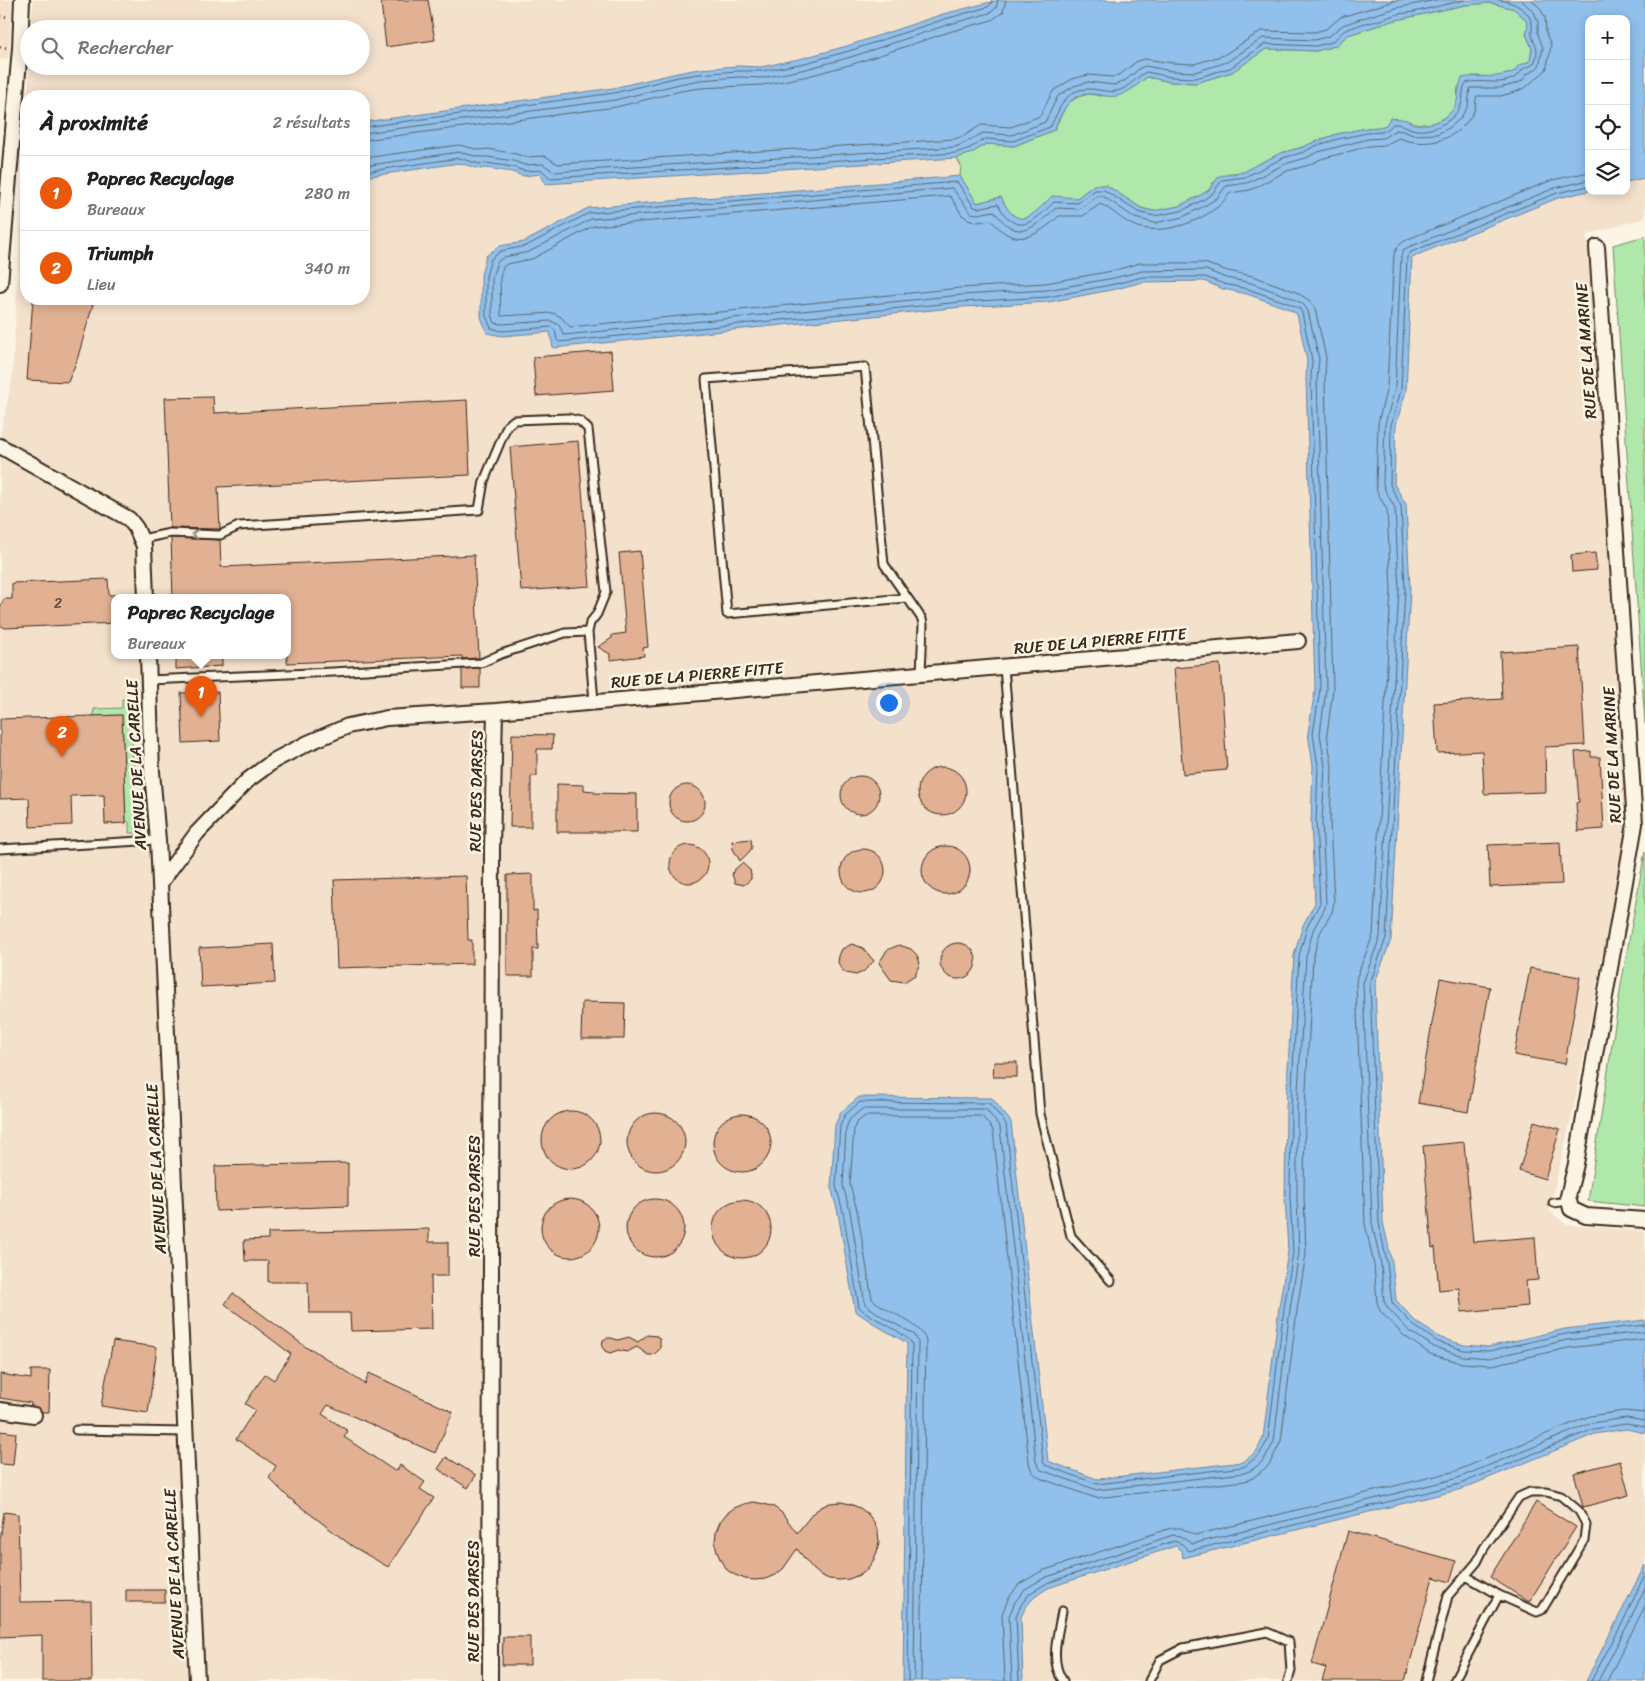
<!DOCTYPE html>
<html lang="fr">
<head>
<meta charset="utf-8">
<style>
  :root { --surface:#fff; --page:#f6f6f6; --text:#202124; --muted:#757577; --line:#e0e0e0; --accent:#ea580c }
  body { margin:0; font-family:Sriracha,sans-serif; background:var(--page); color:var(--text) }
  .controls { position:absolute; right:15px; top:15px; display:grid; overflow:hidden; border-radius:10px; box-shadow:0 2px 12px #0003 }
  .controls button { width:45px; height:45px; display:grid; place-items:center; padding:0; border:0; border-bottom:1px solid var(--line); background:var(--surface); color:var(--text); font:25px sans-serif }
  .you { position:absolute; left:888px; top:702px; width:18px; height:18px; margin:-12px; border:4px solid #fff; border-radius:50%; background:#1a73e8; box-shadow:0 0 0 8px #1a73e833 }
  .badge { display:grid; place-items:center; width:32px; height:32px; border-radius:50%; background:var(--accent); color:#fff; font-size:16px; font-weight:700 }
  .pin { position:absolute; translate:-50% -41px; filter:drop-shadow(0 1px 2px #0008) }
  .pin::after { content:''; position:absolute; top:26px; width:18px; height:15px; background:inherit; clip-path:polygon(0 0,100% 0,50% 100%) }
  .popup { position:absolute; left:111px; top:594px; width:180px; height:65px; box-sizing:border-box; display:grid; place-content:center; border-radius:10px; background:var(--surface); filter:drop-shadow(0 1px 4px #0005); font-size:16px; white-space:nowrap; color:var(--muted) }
  .popup b { font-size:19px; color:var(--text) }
  .popup::after { content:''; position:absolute; left:50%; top:100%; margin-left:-10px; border:10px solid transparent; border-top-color:var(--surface) }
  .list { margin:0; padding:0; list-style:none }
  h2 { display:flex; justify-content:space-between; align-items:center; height:65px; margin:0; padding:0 20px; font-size:21px }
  h2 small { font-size:16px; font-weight:400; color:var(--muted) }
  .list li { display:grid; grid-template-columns:32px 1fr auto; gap:15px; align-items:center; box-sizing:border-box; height:75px; padding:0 20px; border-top:1px solid var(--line) }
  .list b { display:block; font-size:19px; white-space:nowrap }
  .list p { margin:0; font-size:16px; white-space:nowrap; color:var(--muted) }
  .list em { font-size:16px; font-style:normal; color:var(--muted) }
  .icon { flex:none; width:28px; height:28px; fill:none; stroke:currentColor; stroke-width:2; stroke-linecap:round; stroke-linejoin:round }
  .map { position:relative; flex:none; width:1645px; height:1681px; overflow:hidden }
  .search { position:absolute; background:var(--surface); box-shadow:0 2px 12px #0003; left:20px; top:20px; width:350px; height:55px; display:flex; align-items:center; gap:12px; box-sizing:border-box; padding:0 18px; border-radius:28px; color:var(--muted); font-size:19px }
  .panel { position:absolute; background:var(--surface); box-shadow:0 2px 12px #0003; left:20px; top:90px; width:350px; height:215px; border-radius:20px }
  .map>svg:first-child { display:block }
</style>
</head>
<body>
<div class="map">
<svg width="1645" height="1681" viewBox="0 0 1645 1681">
  <rect width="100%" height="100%" fill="#fcf5e5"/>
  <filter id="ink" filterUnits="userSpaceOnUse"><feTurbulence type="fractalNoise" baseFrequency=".02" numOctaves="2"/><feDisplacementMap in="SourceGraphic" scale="10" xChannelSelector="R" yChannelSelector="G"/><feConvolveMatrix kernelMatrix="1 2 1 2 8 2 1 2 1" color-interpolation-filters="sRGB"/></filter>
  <g filter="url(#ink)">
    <!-- built -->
    <path fill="#f4e1cc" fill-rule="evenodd" d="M0 0H12L9 58 0 60Z
      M33 0H1645V218L1587 235 1611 539 1627 826 1573 1112 1549 1210 1567 1225 1645 1231V1681H0V436L12 379 26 126V299H364V96H28L29 66H361V29H31ZM1589 19H1626V191H1589ZM115 598H287V656H115Z"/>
    <!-- green -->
    <path fill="#b0e8ab" stroke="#768964" d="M1491 3 1515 9 1525 19 1528 25 1526 34 1532 48 1530 61 1518 66 1516 71 1498 77 1473 76 1458 87C1457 92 1458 98 1457 103 1450 123 1423 129 1406 120L1380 127 1367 128 1337 134 1314 142 1303 147 1281 153 1256 165 1244 172 1231 173 1213 183 1209 190 1201 195 1179 206 1165 209 1153 211 1141 208 1106 185H1094L1077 198 1052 197C1031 217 1018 233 1001 197L977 203 960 176 961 166 957 158 972 153 986 144 1014 146 1054 130 1067 104 1078 97 1089 94 1101 96 1132 89 1147 77 1171 82 1196 83 1232 72 1266 49 1316 51 1335 46 1348 35 1392 21 1465 5Z
      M1645 236V724L1613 245Z
      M122 699H130L136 833H129V822L126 821 122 715 93 716 94 709 122 708Z
      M1645 851V1207L1588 1201 1621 985Z"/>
    <!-- water -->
    <path fill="#90c0eb" stroke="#6e8499" d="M999 0H1645V178L1626 182V19H1589V191L1558 198 1412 257 1406 391 1396 425 1394 484 1406 504 1410 589 1391 940 1375 982 1383 1222 1392 1262 1396 1300 1416 1322 1441 1338 1464 1345 1488 1347 1565 1329 1645 1320V1433L1626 1429 1595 1434 1462 1489 1183 1558 1182 1552 1176 1546 1048 1588C1034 1597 1028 1601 1021 1617L1023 1681H903L907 1343 879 1327 855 1311 838 1213 831 1187 835 1125 841 1112 859 1097 992 1098 1011 1122 1048 1461 1097 1479 1243 1462 1256 1452 1263 1438 1279 1307 1288 1252 1285 1196 1286 1107 1294 955 1303 925 1315 903 1311 822 1313 766 1308 733 1315 689 1306 378 1307 361 1297 314 1286 308 1247 294 1223 289 1204 281 1143 282 1116 289 1049 302 962 307 553 348 550 332 502 336 487 333 481 317V275L486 256 499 246 524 242 588 208 960 176 977 203 1001 197C1018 233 1031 217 1052 196L1077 198 1094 185H1106L1141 208 1153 211 1179 206 1201 195 1209 190 1219 176 1244 172 1256 165 1281 153 1303 147 1314 142 1337 134 1367 128 1380 127 1386 125 1390 118C1395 119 1401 118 1406 120 1410 121 1412 124 1417 124 1432 126 1449 119 1456 104 1459 97 1457 89 1462 78 1480 74 1497 80 1515 71L1518 66 1530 61 1532 48 1526 34 1528 25 1525 19 1514 9 1491 3 1465 5 1392 21 1348 35 1335 46 1316 51 1266 49 1232 72 1196 83 1171 82 1147 77C1138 84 1129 93 1117 96 1108 98 1099 94 1090 94 1069 93 1061 114 1054 130L1014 146 986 144 972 153 957 158 545 184 541 174 523 176 512 172 485 168 480 169 459 163 364 177V122L613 88 677 73 699 69 738 66 761 67 803 58 847 46 943 14Z
      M1645 1565V1681H1586Z"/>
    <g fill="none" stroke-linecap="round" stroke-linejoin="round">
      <!-- shore -->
      <path stroke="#5d6670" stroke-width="1" d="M364 127 614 93 678 77 699 74 738 71H762L805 63 849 51 945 19 988 7 991 4 992 0
        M364 133 615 100 679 84 700 80 739 77 762 78 806 69 851 57 947 25 990 13 996 8 998 0
        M364 140 616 107 681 91 700 88 763 85 808 76 853 64 949 32 992 20 1003 12 1006 0
        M364 158 459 145 480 150 488 149 516 154 525 157 545 156 558 164 954 139 964 136 981 125 1011 127 1040 116 1053 91 1072 79 1088 75 1113 77 1122 73 1137 61 1144 59 1173 63 1194 64 1224 55 1261 31 1315 32 1326 29 1341 17 1398 0
        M364 166 459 152 479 157H487L514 161 524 165 543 164 554 172 955 147 967 142 983 133 1012 135 1045 122 1058 96 1074 86 1088 82 1115 85 1126 80 1140 68 1145 66 1172 71 1195 72 1227 62 1263 38 1315 40 1329 36 1343 25 1363 18 1396 8 1436 0
        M364 172 459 158 479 164 486 163 513 167 524 171 542 170 550 178 956 153 970 148 985 139 1013 141 1050 127C1060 110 1064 88 1090 89 1098 89 1108 93 1117 91 1129 88 1136 77 1146 72L1171 77 1196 78 1230 68 1265 44 1316 46 1332 42 1345 30 1365 23 1374 22 1398 14 1414 12 1464 0
        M1589 172 1552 180 1406 240 1398 246 1394 254 1387 387 1378 423 1376 484 1377 492 1387 510 1391 589 1373 935 1357 976 1356 983 1365 1224 1374 1265 1377 1302 1380 1311 1403 1335 1430 1354 1462 1363 1492 1365 1568 1348 1645 1339
        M1589 180 1555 188 1409 247 1403 250 1401 256 1395 389 1385 424 1383 484 1385 490 1395 508 1399 589 1380 937 1363 983 1372 1223 1381 1264 1384 1301 1387 1307 1408 1330 1434 1347 1463 1356 1490 1358 1567 1340 1645 1332
        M1589 186 1557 193 1411 252 1407 257 1401 390 1391 425 1390 485 1401 506 1405 589 1386 938 1370 983 1379 1223 1387 1263 1392 1303 1413 1325 1438 1342 1464 1350 1489 1351 1566 1334 1645 1325
        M908 1681 912 1344C909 1334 870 1318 859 1307L843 1212 836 1186 840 1126 845 1115 860 1102 989 1103 1006 1124 1043 1461 1045 1465 1097 1484 1244 1467 1259 1455 1268 1440 1284 1308 1293 1253 1290 1196 1291 1107 1299 956 1307 927 1320 903 1316 822 1318 766 1313 734 1320 689 1311 379 1312 360 1302 313 1300 309 1288 303 1248 289 1224 284 1205 277H1143L1115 284 1048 297 961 302 559 342 557 340 555 330 551 327 502 331 491 328 486 316V276L491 259 501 251 526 246 589 213 956 182 958 183 974 207 978 208 998 204C1001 209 1004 216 1010 220 1026 233 1043 212 1054 202L1078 203 1095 190H1104L1138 212 1154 216 1181 211 1203 200 1212 194 1222 180 1245 177 1283 158 1304 152 1315 146 1338 139 1367 133 1382 132 1388 129 1393 124C1403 124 1404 126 1412 129 1430 134 1454 122 1461 105 1464 97 1461 90 1466 83 1482 78 1503 88 1518 75 1520 74 1521 71 1523 69 1527 66 1533 67 1535 61 1540 47 1534 46 1532 35 1531 32 1533 28 1532 24 1529 9 1513 2 1500 0
        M914 1681 918 1342 914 1334 884 1318 865 1304 850 1211 843 1186 846 1128 850 1119 862 1109H986L1000 1127 1036 1462 1041 1470 1097 1490 1244 1473C1259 1469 1268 1455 1274 1441L1290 1309 1299 1253 1297 1196V1108L1306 957 1313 930 1325 908 1326 903 1322 822 1325 766 1320 734 1326 689 1317 379 1319 359 1308 311 1303 304 1290 297 1251 283 1226 278 1206 270 1142 271 1114 278 1047 290 961 295 564 335 559 325 551 321 502 324 495 323 492 315V277L497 262 504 257 529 252 591 219 952 188 971 213 978 214 994 211C1018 243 1032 230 1056 208L1079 209 1097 196H1103L1135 218 1155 223 1183 217 1206 205 1217 198 1226 186 1247 183 1285 164 1306 158 1318 152 1368 139 1383 138 1396 130 1403 131 1413 135 1437 134 1449 128 1460 119 1468 106 1470 88H1499L1515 84 1522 81 1527 74 1535 70 1539 66 1543 48 1538 34V22L1534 12 1521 0
        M921 1681 926 1341C921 1322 887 1313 872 1299L857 1210 850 1185 854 1129 856 1123 865 1116H982L993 1130 1029 1462C1030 1470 1035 1476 1042 1479L1096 1498 1245 1481 1253 1478 1269 1465 1281 1441 1297 1310 1306 1254 1304 1196 1305 1108 1313 958 1320 933 1332 912 1334 902 1330 822 1332 766 1327 734 1333 689 1325 379 1326 357 1315 309 1309 300 1294 291 1253 276 1228 271 1204 263H1140L1112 271 1046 283 960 288 570 327 561 317 553 313 501 316 500 278 503 267 507 264 532 259 593 226 948 196 951 197 962 215 968 219 977 222 991 220C994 223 998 228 1002 231 1023 247 1044 230 1059 216H1083L1100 204C1112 209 1121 220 1133 225 1159 237 1199 223 1220 205 1224 202 1226 197 1230 193L1250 190 1287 171 1309 165 1321 159 1369 146 1385 145 1399 138C1428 149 1459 140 1474 111 1476 106 1475 101 1477 96H1501L1518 91 1526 87 1546 70 1550 52 1551 45 1546 33 1545 17 1540 8 1532 0
        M1005 1681 1002 1614 1008 1599 1019 1584 1042 1571 1171 1528H1181L1195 1535 1456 1471 1590 1416 1624 1411 1645 1413
        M1012 1681 1009 1616 1015 1602 1025 1589 1044 1578 1173 1535 1180 1536 1192 1544 1458 1478 1592 1423 1626 1418 1645 1421
        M1019 1681 1016 1616 1021 1605 1029 1594 1047 1583 1174 1541 1182 1544 1189 1551 1460 1484 1594 1429 1626 1424 1645 1427
        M1591 1681 1622 1624 1645 1574
        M1598 1681 1627 1626 1645 1588
        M1607 1681 1645 1606"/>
    </g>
    <!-- building -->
    <path fill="#e2b193" stroke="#3b2a1e" d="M396 0H428L435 40 386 47 381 2Z
      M33 299 93 304 77 360 68 382 27 380Z
      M611 351 614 390 536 396 533 357Z
      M213 397 214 413 467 400 470 475 218 487 220 529 170 528 165 398Z
      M578 441 590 586 521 591 510 447Z
      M171 538 220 540 221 567 474 555 479 658 462 659V656L287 663V598H173Z
      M640 551 648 647 643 648 644 656 610 660V654L598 647 612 638V635L626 633 619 553Z
      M1595 553 1597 570 1572 572 1571 555Z
      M108 579 109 595H115V623L5 628 0 625V607L4 599H12V583Z
      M1579 647 1585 745 1545 747 1546 792 1484 794 1482 751 1437 753 1434 703 1502 699 1500 652Z
      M176 656H222V666L176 669Z
      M1220 664 1227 770 1183 774 1174 668Z
      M480 668V688H462V669Z
      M218 692 220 741 183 743 181 693Z
      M122 715 126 823 105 824 104 795 71 796 72 825 30 827 29 798 0 799V719Z
      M512 734 553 735 552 749H537V776H531V827H510Z
      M1591 751V757H1600L1604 829 1578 831 1576 803 1579 802 1575 752Z
      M918 791a24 24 0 1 1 48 0a24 24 0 1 1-48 0Z
      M841 795a19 19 0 1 1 38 0a19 19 0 1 1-38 0Z
      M557 784 584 785V790L594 791V793L637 794V832H557Z
      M669 803a18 18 0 1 1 36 0a18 18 0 1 1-36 0Z
      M751 839 752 847 750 851 740 861 733 849 732 841Z
      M1560 842 1562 884 1490 887 1488 845Z
      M670 864a19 19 0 1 1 38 0a19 19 0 1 1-38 0Z
      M922 870a24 24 0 1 1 48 0a24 24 0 1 1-48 0Z
      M841 871a22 22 0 1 1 44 0a22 22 0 1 1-44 0Z
      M742 863 750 870 751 875V879L744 885 735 883 732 874 734 870Z
      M533 874V911L537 910 538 949H533V976H507V875Z
      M466 876 468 940H472V964L337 968 334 880Z
      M940 961a18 18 0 1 1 36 0a18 18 0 1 1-36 0Z
      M273 944 275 983 201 987 199 948Z
      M852 944 863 948 874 961 863 972 856 975 846 973 841 969 838 962 839 956 842 949Z
      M899 945 911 949 917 955 920 963 915 975 904 982 891 980 879 963 887 950Z
      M1530 968 1580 977 1565 1064 1514 1055Z
      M1440 978 1490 987 1468 1112 1418 1103Z
      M582 1002 625 1003 624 1039H581Z
      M994 1062H1017V1077H993Z
      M542 1140a29 29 0 1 1 58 0a29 29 0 1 1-58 0Z
      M627 1142a29 29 0 1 1 58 0a29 29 0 1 1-58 0Z
      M713 1143a29 29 0 1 1 58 0a29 29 0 1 1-58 0Z
      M1534 1121 1560 1129 1545 1179 1519 1171Z
      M1464 1142 1473 1242 1535 1237 1538 1280 1526 1281 1528 1306 1462 1312 1459 1288 1439 1290 1435 1247 1432 1248 1423 1146Z
      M348 1163V1206L216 1211 215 1166Z
      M541 1228a29 29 0 1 1 58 0a29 29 0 1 1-58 0Z
      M626 1228a29 29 0 1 1 58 0a29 29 0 1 1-58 0Z
      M713 1229a29 29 0 1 1 58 0a29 29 0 1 1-58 0Z
      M429 1229V1242H448V1276H431L432 1329 351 1331 350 1313H309L308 1282H268V1261H245L244 1240 268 1239V1233Z
      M233 1293 310 1350V1348L365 1384 369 1373 453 1412 435 1453 328 1405 322 1414 348 1431 344 1437 396 1472 400 1465 425 1482 420 1489 434 1498 388 1567 352 1546 288 1497 269 1478 276 1466 236 1439 255 1410 245 1404 265 1374 274 1380 291 1354 225 1304Z
      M647 1335 657 1336 660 1340V1349L653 1355H648L637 1347 627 1352 618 1350 610 1353 605 1351 602 1347 603 1340 607 1338H611L618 1340 629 1337 638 1342Z
      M113 1341 157 1347 148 1413 101 1406Z
      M31 1370H50L49 1412H42L39 1408 31 1406V1403L0 1398V1374L31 1379Z
      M0 1431 16 1433 13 1465 0 1464Z
      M446 1457 476 1475 468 1488 438 1469Z
      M1620 1461 1629 1495 1583 1507 1574 1473Z
      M754 1502 764 1504 774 1507 782 1513 797 1533 813 1513 821 1507 830 1503 841 1502 850 1504 860 1508 868 1514 874 1522 878 1532 879 1542 877 1552 873 1561 867 1569 859 1575 849 1579 839 1580 829 1579 820 1575 812 1568 797 1549 783 1569 775 1575 765 1579 755 1580 745 1579 735 1575 727 1570 721 1561 717 1552 715 1542 716 1532 720 1522 726 1514 734 1508 744 1504Z
      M1536 1502 1576 1527 1529 1602 1490 1577Z
      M4 1512 18 1514 20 1602 91 1601 92 1681H42V1635L0 1637V1540Z
      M1348 1531 1456 1561 1450 1582 1433 1577 1405 1681H1322L1326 1668 1312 1664Z
      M126 1590H165V1602H126Z
      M503 1637H530V1665H502Z"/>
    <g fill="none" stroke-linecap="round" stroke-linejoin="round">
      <defs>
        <path id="lane" d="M142 539 170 533 220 535 239 526 479 510 484 481 507 426 514 420 568 418 580 421 588 429 606 592 597 614 590 623 588 632 594 701
          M906 598 727 614 706 379 865 367 884 564 922 619 923 625 921 673
          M1004 667 1040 1114 1071 1236 1111 1281
          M149 680 333 672 481 663 501 654 565 633 588 632
          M0 849 158 840
          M1553 1203 1569 1201
          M76 1430 185 1432
          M1062 1611C1058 1634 1049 1661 1063 1681
          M1149 1681 1160 1660 1183 1648 1267 1632 1289 1642 1291 1671 1288 1681
          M1426 1681 1448 1596 1477 1562 1484 1548 1519 1497 1530 1492H1547L1561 1496 1579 1511 1586 1524 1584 1540 1542 1610 1537 1612 1499 1595
          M1454 1681 1499 1595 1466 1576"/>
        <path id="street" d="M1597 247 1635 824 1576 1164 1568 1196 1571 1209 1586 1216 1645 1220
          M0 284 20 48 22 0
          M0 446 129 519 136 528 144 546 146 598
          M148 656 152 772 158 840 197 1681
          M160 883 197 833 248 780 275 760 308 743 348 726 387 718 495 711 1298 641
          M0 1410 34 1415
          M490 1681 492 849 495 711"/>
      </defs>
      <!-- lane casing -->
      <use href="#lane" stroke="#3b2a1e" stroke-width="11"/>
      <!-- street casing -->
      <use href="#street" stroke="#3b2a1e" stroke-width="18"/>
      <!-- path -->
      <path stroke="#3b2a1e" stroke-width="3" stroke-dasharray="1 4" stroke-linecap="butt" d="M0 16 8 17
        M0 47 7 48"/>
      <!-- lane -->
      <use href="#lane" stroke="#fcf5e5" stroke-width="7"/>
      <!-- street -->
      <use href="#street" stroke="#fcf5e5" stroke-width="14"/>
    </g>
    <!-- one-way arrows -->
    <defs><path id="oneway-chevron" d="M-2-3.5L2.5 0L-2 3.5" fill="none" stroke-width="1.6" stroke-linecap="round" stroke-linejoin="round" transform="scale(1.25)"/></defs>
    <use stroke="#9c9082" href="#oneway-chevron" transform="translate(195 534) rotate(-177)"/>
  </g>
  <g text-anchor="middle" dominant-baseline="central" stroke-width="5" stroke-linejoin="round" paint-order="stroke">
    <!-- number labels -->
    <g font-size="14" fill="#654c3b">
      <text x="58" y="603">2</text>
    </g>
    <!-- street labels -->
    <g font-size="16" fill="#3b2a1e" stroke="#fcf5e5">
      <text transform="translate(1586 351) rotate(-94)">RUE DE LA MARINE</text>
      <text transform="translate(1100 641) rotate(-5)">RUE DE LA PIERRE FITTE</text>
      <text transform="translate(697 675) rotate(-5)">RUE DE LA PIERRE FITTE</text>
      <text transform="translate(1612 755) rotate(-93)">RUE DE LA MARINE</text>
      <text transform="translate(136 765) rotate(-93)">AVENUE DE LA CARELLE</text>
      <text transform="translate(476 791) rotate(-89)">RUE DES DARSES</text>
      <text transform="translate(156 1169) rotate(-93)">AVENUE DE LA CARELLE</text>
      <text transform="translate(474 1196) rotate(-90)">RUE DES DARSES</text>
      <text transform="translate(174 1574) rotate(-93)">AVENUE DE LA CARELLE</text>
      <text transform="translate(473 1601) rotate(-90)">RUE DES DARSES</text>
    </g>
  </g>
</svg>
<div class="controls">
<button>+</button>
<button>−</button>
<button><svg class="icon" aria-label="locate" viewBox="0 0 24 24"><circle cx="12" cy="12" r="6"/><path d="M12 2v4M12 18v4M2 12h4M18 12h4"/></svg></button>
<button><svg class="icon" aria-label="layers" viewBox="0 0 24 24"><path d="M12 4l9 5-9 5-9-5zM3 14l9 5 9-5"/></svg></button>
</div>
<div class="you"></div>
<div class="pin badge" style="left:201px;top:717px">1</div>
<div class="popup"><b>Paprec Recyclage</b>Bureaux</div>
<div class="pin badge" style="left:62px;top:757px">2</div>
<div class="search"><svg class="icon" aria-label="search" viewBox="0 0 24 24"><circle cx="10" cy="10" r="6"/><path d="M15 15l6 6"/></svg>Rechercher</div>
<section class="panel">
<h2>À proximité<small>2 résultats</small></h2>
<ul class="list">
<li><span class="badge">1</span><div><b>Paprec Recyclage</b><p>Bureaux</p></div><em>280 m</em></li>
<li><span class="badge">2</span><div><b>Triumph</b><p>Lieu</p></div><em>340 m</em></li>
</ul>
</section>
</div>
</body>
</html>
